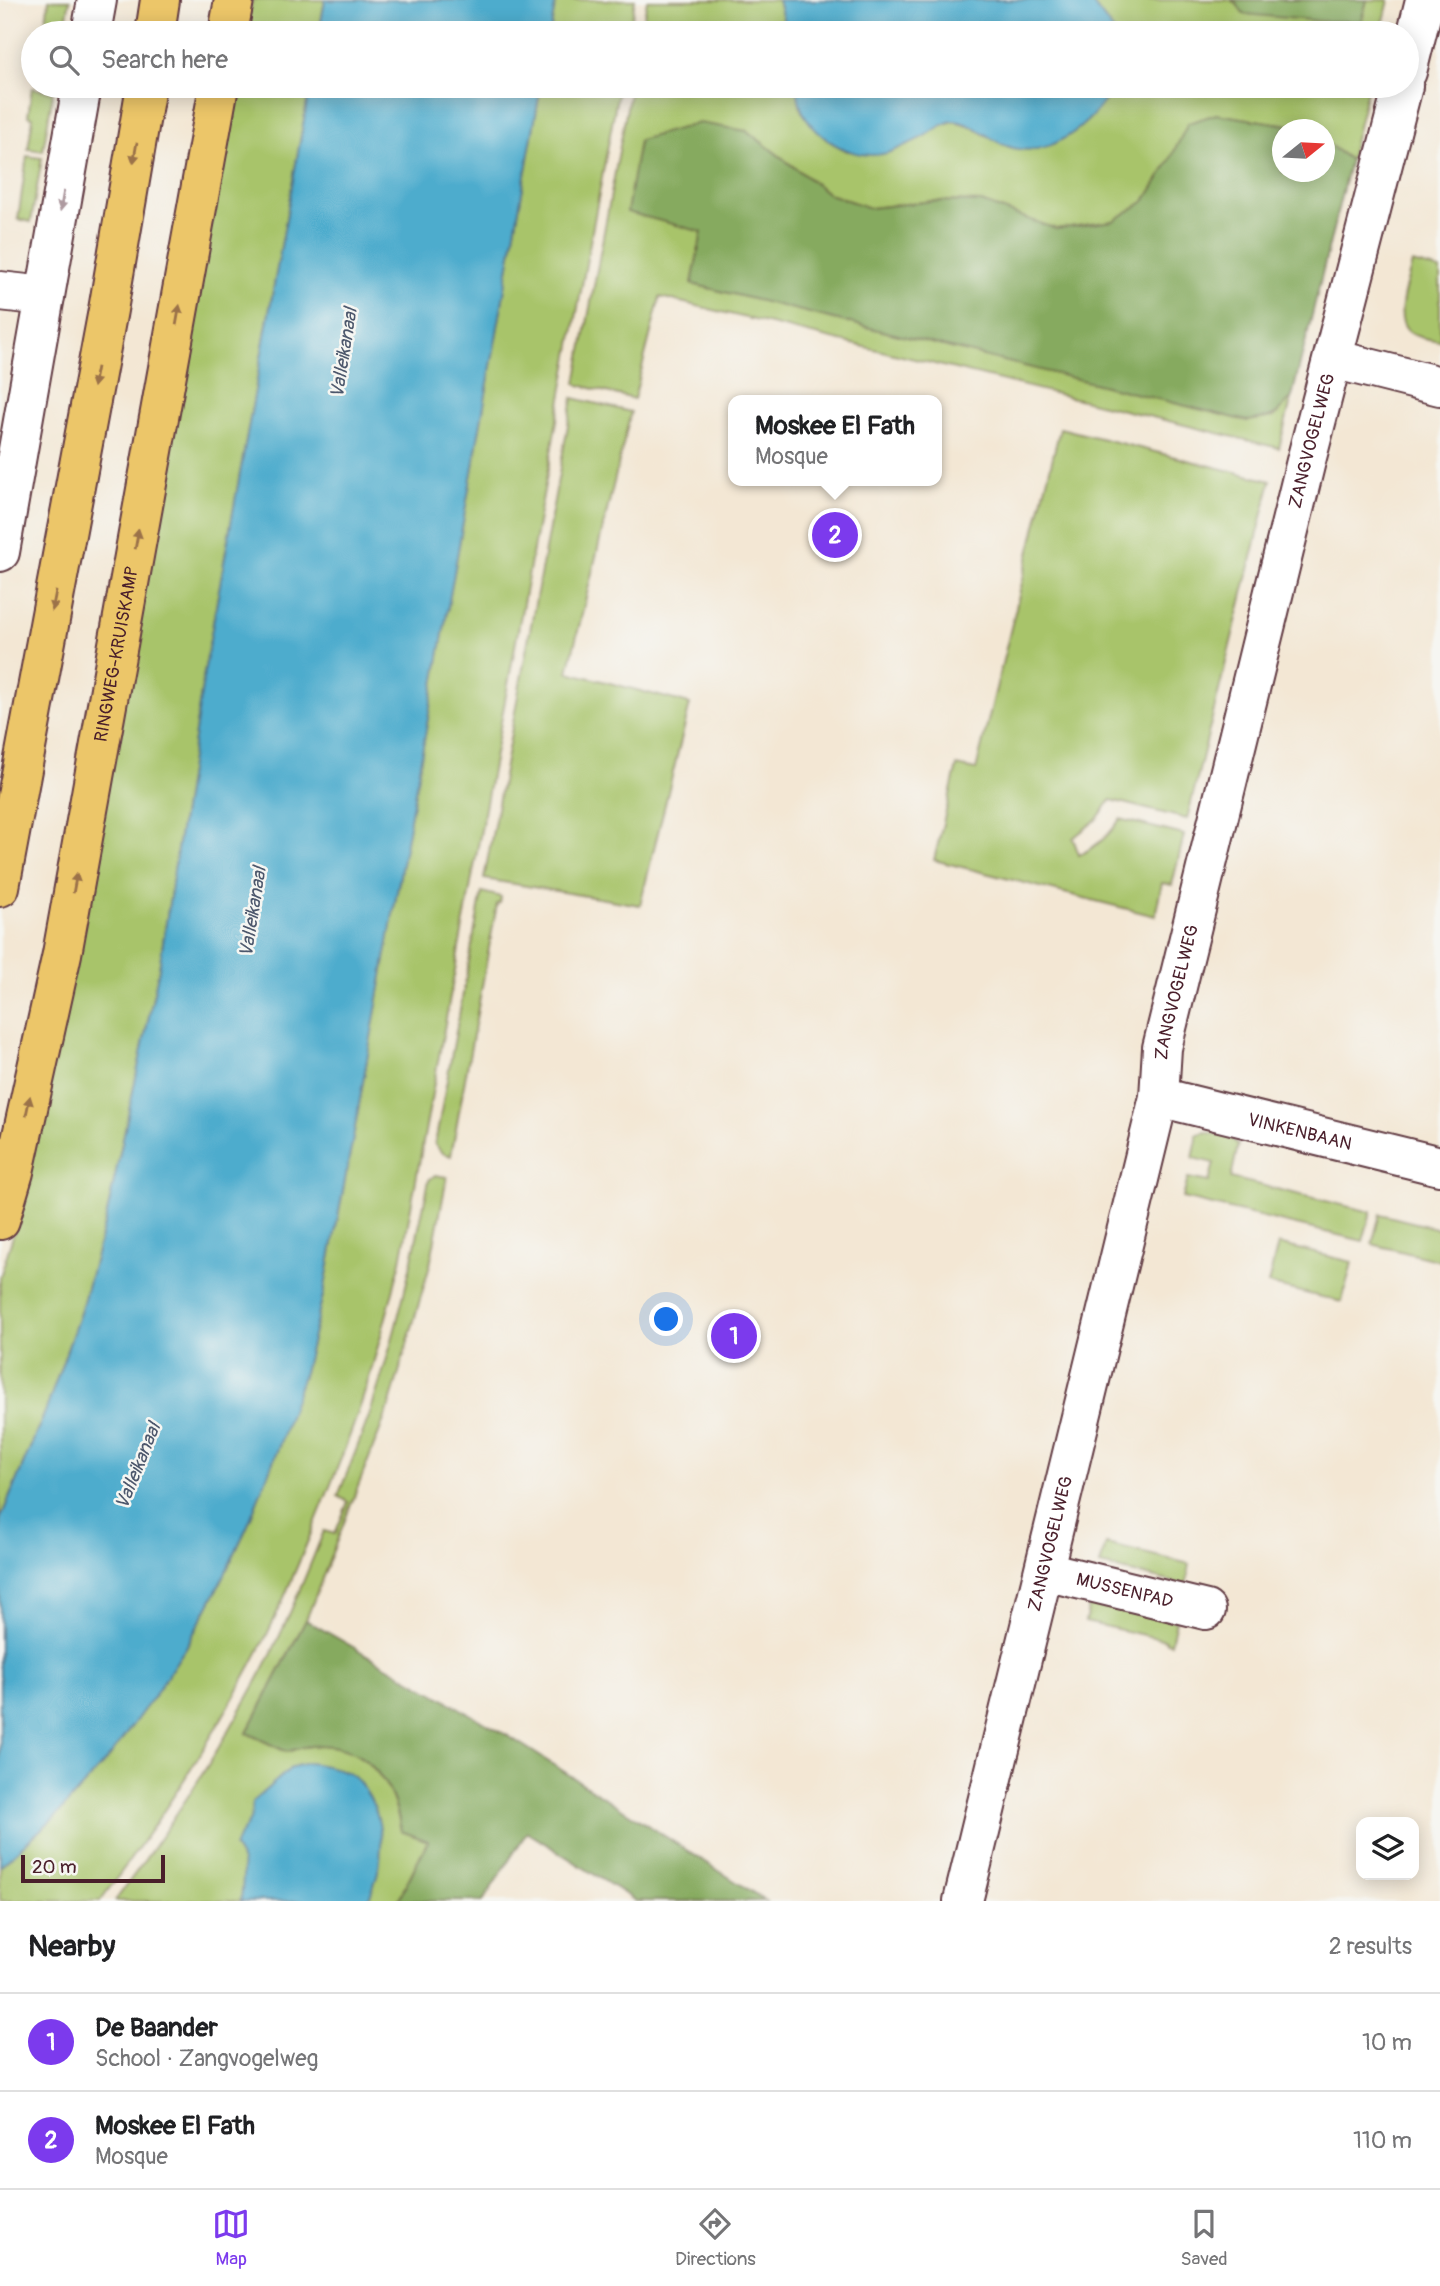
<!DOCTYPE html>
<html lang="en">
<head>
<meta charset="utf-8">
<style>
  :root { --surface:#fff; --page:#f2f2f2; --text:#202124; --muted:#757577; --line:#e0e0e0; --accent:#7c3aed }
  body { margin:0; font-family:Pangolin,sans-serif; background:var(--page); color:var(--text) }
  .controls { position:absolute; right:21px; bottom:21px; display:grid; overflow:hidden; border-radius:14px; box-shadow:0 4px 18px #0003 }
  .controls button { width:63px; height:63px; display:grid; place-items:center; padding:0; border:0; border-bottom:2px solid var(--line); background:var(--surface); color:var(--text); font:35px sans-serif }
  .compass { position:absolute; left:1272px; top:119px; width:63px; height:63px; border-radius:50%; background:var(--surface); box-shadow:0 4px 18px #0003; rotate:72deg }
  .scale { position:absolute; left:21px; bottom:18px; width:144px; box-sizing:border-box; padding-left:7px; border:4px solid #4a1f2b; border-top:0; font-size:19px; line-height:24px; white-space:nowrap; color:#4a1f2b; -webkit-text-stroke:5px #f6f6f2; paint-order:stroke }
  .you { position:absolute; left:667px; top:1320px; width:24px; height:24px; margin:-18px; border:5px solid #fff; border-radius:50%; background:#1a73e8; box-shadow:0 0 0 10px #1a73e833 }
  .badge { display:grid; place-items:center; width:46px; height:46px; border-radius:50%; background:var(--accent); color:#fff; font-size:23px; font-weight:700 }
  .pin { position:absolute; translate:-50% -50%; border:4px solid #fff; box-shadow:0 2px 7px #0006 }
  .popup { position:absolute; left:728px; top:395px; width:214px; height:91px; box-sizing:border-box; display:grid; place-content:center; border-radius:14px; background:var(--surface); filter:drop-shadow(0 2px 5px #0005); font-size:23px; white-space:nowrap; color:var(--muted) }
  .popup b { font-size:26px; color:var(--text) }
  .popup::after { content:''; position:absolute; left:50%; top:100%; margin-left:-14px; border:14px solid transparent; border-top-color:var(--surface) }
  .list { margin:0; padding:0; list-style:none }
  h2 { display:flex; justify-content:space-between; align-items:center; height:91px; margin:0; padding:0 28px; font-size:30px }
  h2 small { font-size:23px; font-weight:400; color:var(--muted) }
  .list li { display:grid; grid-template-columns:46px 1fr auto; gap:21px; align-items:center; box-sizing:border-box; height:98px; padding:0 28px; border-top:2px solid var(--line) }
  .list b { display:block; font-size:26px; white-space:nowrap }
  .list p { margin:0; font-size:23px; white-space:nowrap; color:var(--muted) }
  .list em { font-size:23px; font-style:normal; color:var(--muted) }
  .icon { flex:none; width:38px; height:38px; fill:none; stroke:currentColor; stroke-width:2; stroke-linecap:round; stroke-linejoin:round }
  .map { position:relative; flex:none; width:1440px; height:1901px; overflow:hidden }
  .search { position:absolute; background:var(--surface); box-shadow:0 4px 18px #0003; left:21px; right:21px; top:21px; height:77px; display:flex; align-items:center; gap:18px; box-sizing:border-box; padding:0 24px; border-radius:38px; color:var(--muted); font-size:26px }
  .sheet { height:287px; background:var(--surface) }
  nav { display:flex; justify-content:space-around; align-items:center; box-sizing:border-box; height:98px; border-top:2px solid var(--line); background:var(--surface); font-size:19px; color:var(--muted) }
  nav a { display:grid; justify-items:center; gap:4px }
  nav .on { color:var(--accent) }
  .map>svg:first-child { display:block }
</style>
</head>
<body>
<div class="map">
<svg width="1440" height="1901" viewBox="0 0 1440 1901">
  <rect width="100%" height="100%" fill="#f6f6f2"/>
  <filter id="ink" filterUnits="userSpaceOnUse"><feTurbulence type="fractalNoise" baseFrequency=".0143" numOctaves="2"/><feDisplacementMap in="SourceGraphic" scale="14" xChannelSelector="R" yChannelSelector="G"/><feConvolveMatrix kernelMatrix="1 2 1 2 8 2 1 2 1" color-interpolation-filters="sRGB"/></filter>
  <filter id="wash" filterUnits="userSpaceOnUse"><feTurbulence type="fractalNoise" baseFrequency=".00686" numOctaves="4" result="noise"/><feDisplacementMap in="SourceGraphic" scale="28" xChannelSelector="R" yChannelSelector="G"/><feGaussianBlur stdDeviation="1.57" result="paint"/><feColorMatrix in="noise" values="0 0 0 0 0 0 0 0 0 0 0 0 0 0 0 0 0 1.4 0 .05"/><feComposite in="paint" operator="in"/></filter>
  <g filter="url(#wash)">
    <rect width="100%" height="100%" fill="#f3e7d4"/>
    <!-- green -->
    <path fill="#a8c46a" stroke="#79724a" stroke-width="2" d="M49 0H70L64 33H44Z
      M252 0H325L319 33H246Z
      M556 0H635L629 33H550Z
      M647 0H778L787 33H641Z
      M1090 0H1231L1240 7 1362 21 1367 0H1389L1381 33H1115Z
      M237 86H310L204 673 159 969 107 1214 81 1310 46 1410 0 1520V1277L17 1223Z
      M541 86H619L401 1261C388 1309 376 1357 361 1404 345 1451 326 1497 307 1543 290 1584 273 1625 252 1664 208 1747 156 1826 100 1901H0V1866L57 1815 109 1757 156 1693 188 1644 223 1578 247 1527 279 1446 304 1372 324 1291 355 1127Z
      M631 86H797L801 110 812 124 827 140 847 151 891 152 925 136 940 126 953 121 968 125 985 135 1104 102 1114 86H1368L1350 160 1325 142 1324 130 1300 129 1294 126 1216 114 1168 164 1145 201 1113 221 1056 229 981 202 933 201 870 208 829 194 747 131 702 232 692 284 1247 421 1274 417 1292 397 1279 448 660 297 634 399 579 385 576 383Z
      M32 88 53 92 43 151 28 149 33 117 28 116Z
      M27 156 42 158 31 222 18 219Z
      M1412 263 1440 270V341C1430 339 1416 338 1408 331 1393 318 1408 281 1412 263Z
      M573 398 631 412 568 672 690 704 640 905 484 879Z
      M1060 428 1271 481 1187 819 1111 800 1097 819 1073 838 1079 855C1097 846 1109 836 1120 819L1184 835 1172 885 1162 883 1155 916 934 860 957 766 976 770Z
      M482 892 501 897 500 903 497 904 451 1156 442 1153 435 1144Z
      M1205 1132 1229 1136 1238 1145 1231 1178 1371 1212 1363 1241 1183 1198 1188 1178 1209 1182 1214 1163 1193 1158 1197 1140 1196 1135Z
      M435 1175 447 1177 430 1265 389 1407 306 1620 247 1733 286 1752C351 1729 391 1769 401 1831L428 1840 398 1901H115C170 1827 221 1749 264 1668 287 1624 305 1577 324 1531L335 1534 348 1502 338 1496C349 1468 361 1439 371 1410 396 1335 413 1258 429 1180Z
      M1380 1214 1440 1229V1261L1372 1244Z
      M1278 1244 1352 1262 1342 1302 1268 1284Z
      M1106 1544 1190 1564 1186 1585 1100 1565Z
      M1090 1601 1176 1621 1171 1643 1166 1642V1640L1085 1622Z"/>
    <!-- forest -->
    <path fill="#86aa5e" stroke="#686444" stroke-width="2" d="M1231 0H1367L1361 21H1320L1244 14 1235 2Z
      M1216 114 1294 126 1300 129 1282 130V172H1324L1325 142 1350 160 1292 397C1277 416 1272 418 1247 421L692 284 702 232 627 212 639 140 699 123 747 131 829 194 870 208 933 201 981 202 1056 229 1113 221 1145 201 1168 164 1188 123Z
      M306 1620 510 1737 766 1901H636L527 1832 483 1901H398L428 1841 401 1831C393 1770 349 1728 287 1752L247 1733Z"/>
    <!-- water -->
    <path fill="#4eaccd" stroke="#4c667c" stroke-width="2" d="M325 0H556L550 33H319Z
      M778 0H1090L1115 33H787Z
      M310 86H541L355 1127 324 1291 304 1372 279 1446 247 1527 223 1578 188 1644 156 1693 110 1756 57 1815 0 1866V1520L46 1410 81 1310 107 1214 159 969 204 673Z
      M797 86H1114C1093 123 1047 165 1002 144 987 137 971 122 954 121 944 121 935 131 926 135 918 140 902 147 893 151 859 164 819 142 803 112 799 105 798 94 797 86Z
      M308 1763C321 1765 338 1767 350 1774 357 1778 361 1784 365 1790 388 1824 384 1865 368 1901H241C242 1884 248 1861 234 1848 240 1827 254 1827 252 1802L292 1767Z"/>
  </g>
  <g filter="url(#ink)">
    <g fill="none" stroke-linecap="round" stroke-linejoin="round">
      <defs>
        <g id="minor">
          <path d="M91 33 97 0"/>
          <path d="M1407 72 1425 0"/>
          <path d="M0 291 45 296"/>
          <path d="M1333 359 1440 386"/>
          <path d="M0 552 82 86"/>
          <path id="s1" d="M1159 1097 1440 1166"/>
          <path id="s2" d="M1045 1571 1206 1610"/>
          <path id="s3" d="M963 1901 1159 1097 1162 1048 1306 461 1403 86"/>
        </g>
        <g id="primary">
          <path d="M155 33 160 0"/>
          <path d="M228 33 234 0"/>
          <path d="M0 887 108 310 146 86"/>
          <path id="s4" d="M0 1220 14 1172 62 954 219 86"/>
        </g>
      </defs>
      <!-- minor casing -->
      <use href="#minor" stroke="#633d44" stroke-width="42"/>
      <!-- primary casing -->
      <use href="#primary" stroke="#633d44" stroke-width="42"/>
      <!-- minor -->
      <use href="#minor" stroke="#fff" stroke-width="38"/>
      <!-- primary -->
      <use href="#primary" stroke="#ecc669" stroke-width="38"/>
    </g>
    <!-- one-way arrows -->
    <defs><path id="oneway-solid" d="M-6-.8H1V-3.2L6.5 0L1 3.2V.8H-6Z" transform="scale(1.75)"/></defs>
    <g fill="#9b724a">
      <use href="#oneway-solid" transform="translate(135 153) rotate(100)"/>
      <use href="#oneway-solid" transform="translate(178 315) rotate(-80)"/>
      <use href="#oneway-solid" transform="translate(95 377) rotate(101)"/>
      <use href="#oneway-solid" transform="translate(137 539) rotate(-80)"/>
      <use href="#oneway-solid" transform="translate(54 601) rotate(101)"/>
      <use href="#oneway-solid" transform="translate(75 883) rotate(-80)"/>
      <use href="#oneway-solid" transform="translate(28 1106) rotate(-78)"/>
    </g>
    <use fill="#ae9aa0" href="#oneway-solid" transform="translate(62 201) rotate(100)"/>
  </g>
  <g text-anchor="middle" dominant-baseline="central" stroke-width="5" stroke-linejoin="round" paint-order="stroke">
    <!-- street labels -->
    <g font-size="18" fill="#4a1f2b" stroke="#f6f6f2">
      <text stroke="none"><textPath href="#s3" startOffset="1502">ZANGVOGELWEG</textPath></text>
      <text stroke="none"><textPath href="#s4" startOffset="578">RINGWEG-KRUISKAMP</textPath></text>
      <text stroke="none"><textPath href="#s3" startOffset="934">ZANGVOGELWEG</textPath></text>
      <text stroke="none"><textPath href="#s1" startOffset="145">VINKENBAAN</textPath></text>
      <text stroke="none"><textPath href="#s3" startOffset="368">ZANGVOGELWEG</textPath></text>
      <text stroke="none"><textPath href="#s2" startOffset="82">MUSSENPAD</textPath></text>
    </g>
    <!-- water labels -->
    <g font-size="19" font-style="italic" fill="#4c576c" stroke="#f6f6f2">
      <text transform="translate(344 353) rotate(-81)">Valleikanaal</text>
      <text transform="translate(253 912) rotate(-81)">Valleikanaal</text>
      <text transform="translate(138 1466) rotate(-68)">Valleikanaal</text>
    </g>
  </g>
</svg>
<div class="controls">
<button><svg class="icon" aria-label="layers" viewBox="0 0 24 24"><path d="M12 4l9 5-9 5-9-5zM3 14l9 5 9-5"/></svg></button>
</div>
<svg class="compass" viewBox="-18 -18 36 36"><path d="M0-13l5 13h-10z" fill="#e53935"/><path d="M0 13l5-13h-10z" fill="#757577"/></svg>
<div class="scale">20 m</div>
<div class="you"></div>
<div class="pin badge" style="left:734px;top:1336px">1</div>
<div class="pin badge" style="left:835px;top:535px">2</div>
<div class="popup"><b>Moskee El Fath</b>Mosque</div>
<div class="search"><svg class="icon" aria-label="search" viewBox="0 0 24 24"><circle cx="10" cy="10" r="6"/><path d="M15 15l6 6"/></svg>Search here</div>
</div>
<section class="sheet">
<h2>Nearby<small>2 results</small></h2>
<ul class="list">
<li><span class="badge">1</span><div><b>De Baander</b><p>School · Zangvogelweg</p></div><em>10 m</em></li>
<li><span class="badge">2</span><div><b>Moskee El Fath</b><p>Mosque</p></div><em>110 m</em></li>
</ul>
</section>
<nav>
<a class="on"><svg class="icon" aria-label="map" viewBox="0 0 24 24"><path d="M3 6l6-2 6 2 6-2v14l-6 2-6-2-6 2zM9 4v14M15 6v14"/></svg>Map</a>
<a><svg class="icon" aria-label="directions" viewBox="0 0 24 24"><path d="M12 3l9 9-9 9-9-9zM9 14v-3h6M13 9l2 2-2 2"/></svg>Directions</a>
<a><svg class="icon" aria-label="saved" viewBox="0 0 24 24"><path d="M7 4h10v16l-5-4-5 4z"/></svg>Saved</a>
</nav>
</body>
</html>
